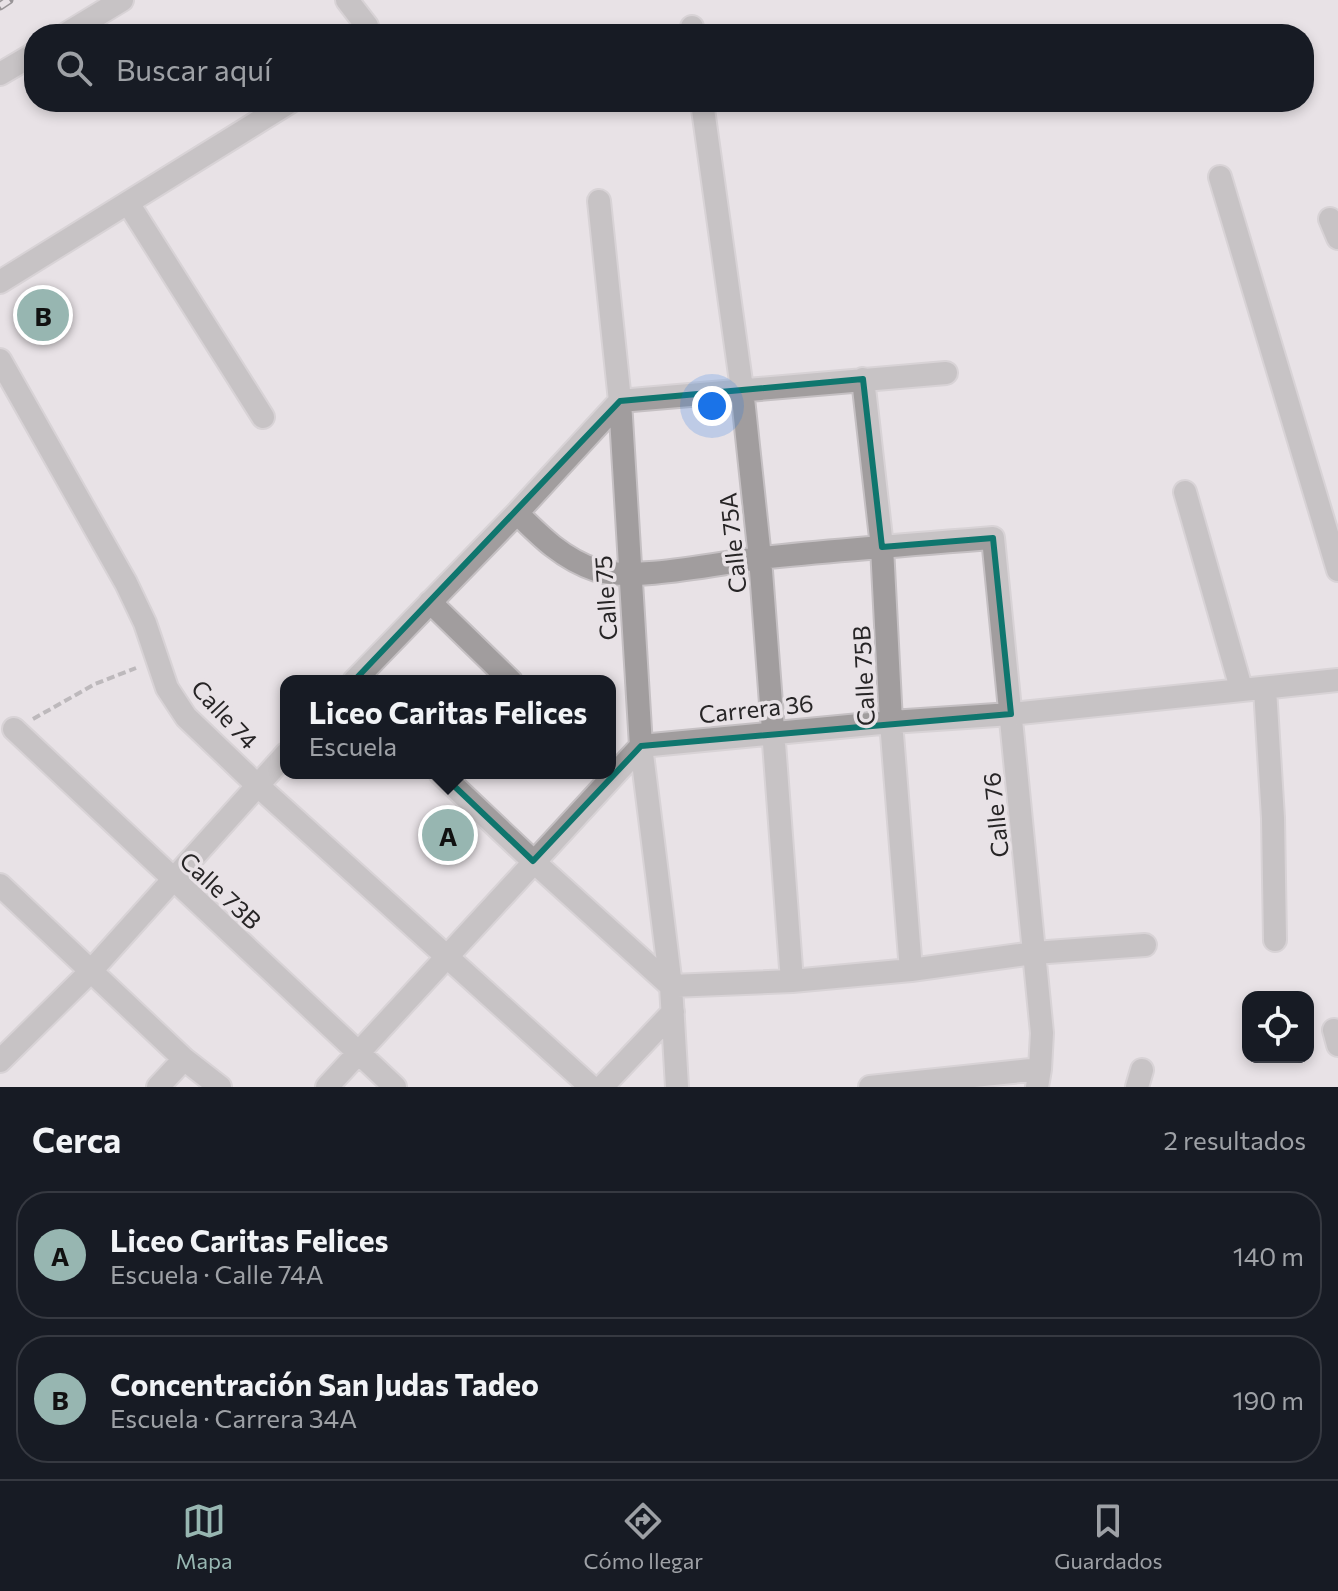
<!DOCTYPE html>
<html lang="es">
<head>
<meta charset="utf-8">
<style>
  :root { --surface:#171b24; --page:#242831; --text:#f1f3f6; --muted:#9ea1a6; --line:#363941; --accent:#97b6b1 }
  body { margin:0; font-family:Commissioner,sans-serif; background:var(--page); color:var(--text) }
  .controls { position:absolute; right:24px; bottom:24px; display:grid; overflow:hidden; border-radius:16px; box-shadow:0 4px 12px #0003 }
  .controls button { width:72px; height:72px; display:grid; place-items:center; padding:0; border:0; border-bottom:2px solid var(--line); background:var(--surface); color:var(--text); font:40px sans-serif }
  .you { position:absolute; left:712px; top:406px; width:28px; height:28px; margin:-20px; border:6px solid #fff; border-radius:50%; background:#1a73e8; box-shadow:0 0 0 12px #1a73e833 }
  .badge { display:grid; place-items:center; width:52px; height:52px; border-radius:50%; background:var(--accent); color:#111; font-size:26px; font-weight:700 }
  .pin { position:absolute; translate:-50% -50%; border:4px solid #fff; box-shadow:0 2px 8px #0006 }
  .popup { position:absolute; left:280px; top:675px; width:336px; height:104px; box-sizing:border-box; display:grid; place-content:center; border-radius:16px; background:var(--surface); filter:drop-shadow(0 2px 6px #0005); font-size:26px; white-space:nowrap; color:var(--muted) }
  .popup b { font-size:30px; color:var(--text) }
  .popup::after { content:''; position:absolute; left:50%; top:100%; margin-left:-16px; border:16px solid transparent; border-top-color:var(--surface) }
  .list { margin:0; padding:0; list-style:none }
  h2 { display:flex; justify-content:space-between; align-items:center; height:104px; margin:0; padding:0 32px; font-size:34px }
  h2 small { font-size:26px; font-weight:400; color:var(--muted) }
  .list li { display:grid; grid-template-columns:52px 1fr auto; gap:24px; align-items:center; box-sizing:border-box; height:128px; margin:0 16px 16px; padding:0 16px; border:2px solid var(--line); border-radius:32px }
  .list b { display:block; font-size:30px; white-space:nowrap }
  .list p { margin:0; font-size:26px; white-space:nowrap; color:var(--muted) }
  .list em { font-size:26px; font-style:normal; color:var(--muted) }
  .icon { flex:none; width:44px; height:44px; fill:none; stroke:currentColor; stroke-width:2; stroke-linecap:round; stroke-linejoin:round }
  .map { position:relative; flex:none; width:1338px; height:1087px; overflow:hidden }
  .search { position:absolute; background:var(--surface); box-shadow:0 4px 12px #0003; left:24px; right:24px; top:24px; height:88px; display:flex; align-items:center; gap:20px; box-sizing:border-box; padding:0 28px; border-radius:32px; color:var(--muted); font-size:30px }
  .sheet { height:392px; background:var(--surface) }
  nav { display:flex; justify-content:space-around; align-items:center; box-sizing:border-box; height:112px; border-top:2px solid var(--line); background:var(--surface); font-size:22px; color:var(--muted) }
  nav a { display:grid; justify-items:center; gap:4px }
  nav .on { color:var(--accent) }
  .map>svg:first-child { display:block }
</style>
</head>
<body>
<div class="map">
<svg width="1338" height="1087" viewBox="0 0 1338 1087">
  <rect width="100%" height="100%" fill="#e8e2e6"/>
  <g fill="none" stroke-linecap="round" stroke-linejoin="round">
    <defs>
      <path id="minor" d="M347 0 367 26 369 34
        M692 27V34
        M66 34 122 0
        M0 74 34 54
        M702 102 742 389 760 558 792 981
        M1220 177 1338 570
        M599 201 620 401 641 746 671 986 677 1087
        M128 203 263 417
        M1330 219 1338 238
        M0 282 290 102
        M0 360 126 583 145 623 167 688 186 717 257 785 591 1087
        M863 379 882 547 891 722 911 970
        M1185 492 1241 688
        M517 513C541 537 563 559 596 570 634 582 718 563 761 558 838 550 916 544 993 538L1042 1033 1040 1069 1037 1087
        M430 602 511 681
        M354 681 517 513 620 401 946 373
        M1265 689 1273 818 1275 940
        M14 729 395 1087
        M440 773 533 861 671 986 792 981 911 970 1034 953 1145 945
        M0 885 184 1059 220 1087
        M1334 1030 1338 1045
        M0 1061 91 971 286 754
        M158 1087 184 1059
        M327 1087 641 746 891 722 1011 714 1338 680
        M602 1087 673 1012
        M870 1087 1040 1069
        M1137 1087 1142 1070"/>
    </defs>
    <!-- minor casing -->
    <use href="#minor" stroke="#c5c0c3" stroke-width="26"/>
    <!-- path -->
    <path stroke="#8b8789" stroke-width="4" stroke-dasharray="8 4" stroke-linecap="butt" d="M33 719 95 684 136 668"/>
    <!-- minor -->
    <use href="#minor" stroke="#a19d9e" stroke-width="22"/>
    <defs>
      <path id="rail" d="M0 6 9 0"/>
    </defs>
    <!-- rail casing -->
    <use href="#rail" stroke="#3b393a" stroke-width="9"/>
    <!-- rail -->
    <use href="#rail" stroke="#e8e2e6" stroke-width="6" stroke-dasharray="18" stroke-linecap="butt"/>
  </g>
  <!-- marked area -->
  <path d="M0 0H1338V1087H0ZM863 379 882 547 993 538 1011 714 641 746 533 861 349 686 620 401Z" fill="#e8e2e6" fill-opacity=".55" fill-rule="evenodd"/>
  <path fill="none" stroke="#0f766e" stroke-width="6" stroke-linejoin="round" d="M863 379 882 547 993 538 1011 714 641 746 533 861 349 686 620 401Z"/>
  <g text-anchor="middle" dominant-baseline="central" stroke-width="7" stroke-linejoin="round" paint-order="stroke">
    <!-- street labels -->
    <g font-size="24" fill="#272526" stroke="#e8e2e6">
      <text transform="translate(732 543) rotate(-96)">Calle 75A</text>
      <text transform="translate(605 598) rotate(-94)">Calle 75</text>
      <text transform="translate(863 676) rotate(-93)">Calle 75B</text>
      <text transform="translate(756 708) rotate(-6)">Carrera 36</text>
      <text transform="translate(225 714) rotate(47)">Calle 74</text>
      <text transform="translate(995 815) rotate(-96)">Calle 76</text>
      <text transform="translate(221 890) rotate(43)">Calle 73B</text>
    </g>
  </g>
</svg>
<div class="controls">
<button><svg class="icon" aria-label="locate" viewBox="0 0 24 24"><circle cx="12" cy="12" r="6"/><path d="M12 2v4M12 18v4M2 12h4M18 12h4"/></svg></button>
</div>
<div class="you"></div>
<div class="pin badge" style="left:448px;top:835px">A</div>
<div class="popup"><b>Liceo Caritas Felices</b>Escuela</div>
<div class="pin badge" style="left:43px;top:315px">B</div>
<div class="search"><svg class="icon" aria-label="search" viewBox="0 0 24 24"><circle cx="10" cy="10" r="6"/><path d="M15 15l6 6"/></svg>Buscar aquí</div>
</div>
<section class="sheet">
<h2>Cerca<small>2 resultados</small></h2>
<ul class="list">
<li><span class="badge">A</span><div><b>Liceo Caritas Felices</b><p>Escuela · Calle 74A</p></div><em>140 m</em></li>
<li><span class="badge">B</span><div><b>Concentración San Judas Tadeo</b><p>Escuela · Carrera 34A</p></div><em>190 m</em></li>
</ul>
</section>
<nav>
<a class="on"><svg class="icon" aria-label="map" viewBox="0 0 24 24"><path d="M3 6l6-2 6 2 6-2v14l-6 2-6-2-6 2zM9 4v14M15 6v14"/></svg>Mapa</a>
<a><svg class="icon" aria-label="directions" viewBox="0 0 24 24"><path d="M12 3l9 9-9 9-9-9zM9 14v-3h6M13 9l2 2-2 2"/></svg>Cómo llegar</a>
<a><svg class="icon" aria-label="saved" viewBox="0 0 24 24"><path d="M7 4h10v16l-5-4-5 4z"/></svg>Guardados</a>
</nav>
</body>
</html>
